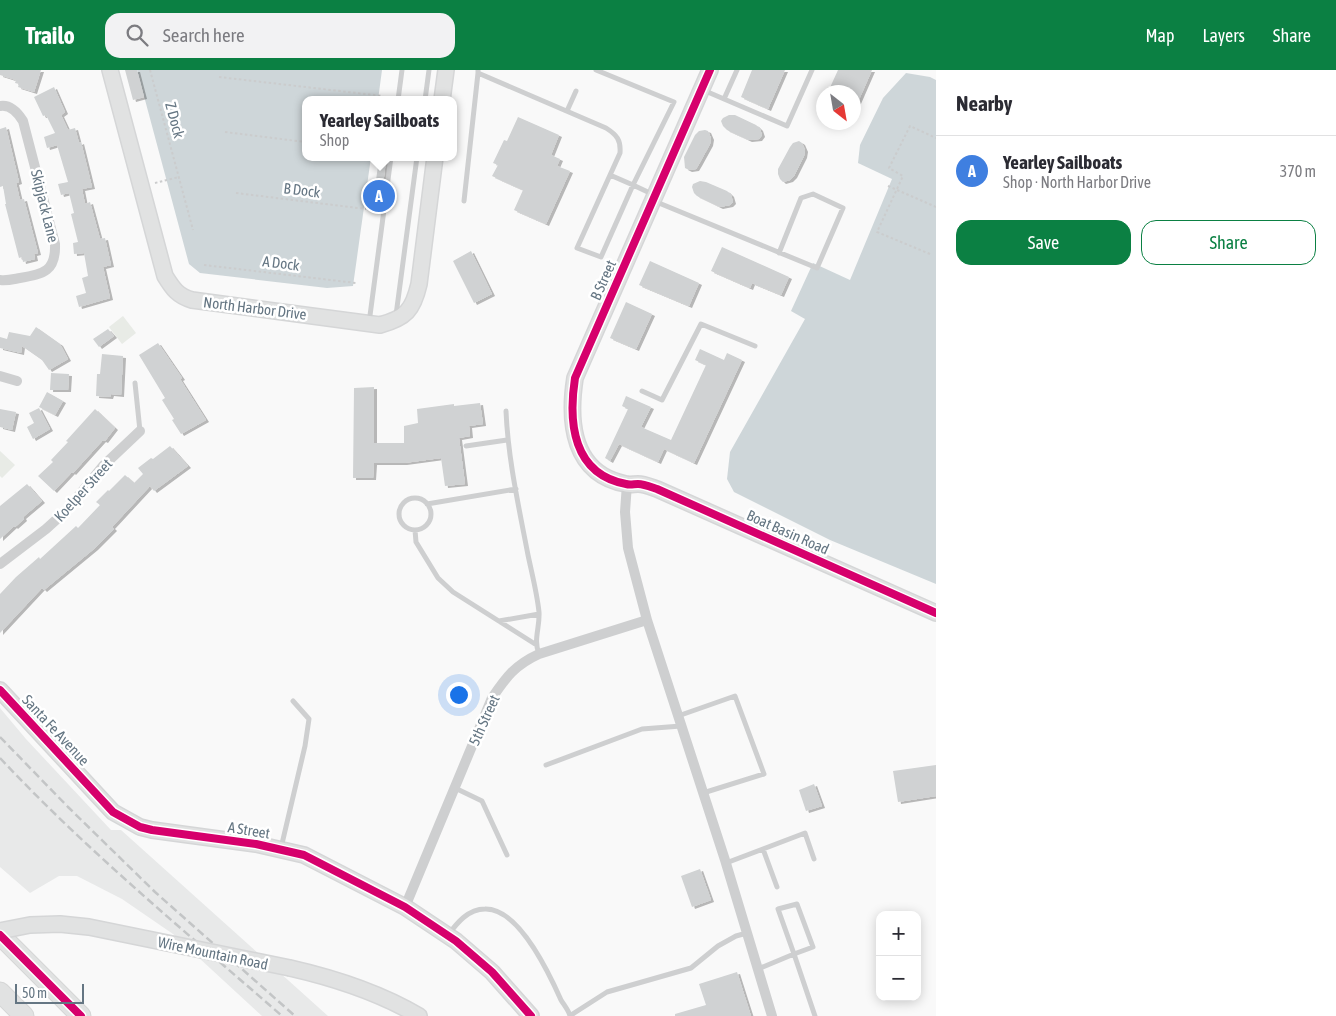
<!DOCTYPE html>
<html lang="en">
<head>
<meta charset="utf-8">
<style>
  :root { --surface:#fff; --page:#f2f2f3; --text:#2b2b33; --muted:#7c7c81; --line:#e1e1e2; --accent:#0b8043 }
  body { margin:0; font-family:"Asap Condensed",sans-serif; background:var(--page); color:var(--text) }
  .controls { position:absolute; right:15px; bottom:15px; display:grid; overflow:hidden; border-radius:10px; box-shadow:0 2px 12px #0003 }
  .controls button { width:45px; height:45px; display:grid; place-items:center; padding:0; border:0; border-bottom:1px solid var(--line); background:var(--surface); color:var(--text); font:25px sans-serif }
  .compass { position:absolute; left:816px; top:15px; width:45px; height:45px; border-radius:50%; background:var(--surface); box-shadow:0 2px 12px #0003; rotate:149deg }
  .scale { position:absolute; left:15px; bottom:12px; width:69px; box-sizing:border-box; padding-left:5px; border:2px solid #657683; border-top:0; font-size:14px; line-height:18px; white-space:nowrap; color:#657683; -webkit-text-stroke:4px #fff; paint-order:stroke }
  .you { position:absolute; left:458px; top:624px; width:18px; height:18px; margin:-12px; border:4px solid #fff; border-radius:50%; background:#1a73e8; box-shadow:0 0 0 8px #1a73e833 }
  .badge { display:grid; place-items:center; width:32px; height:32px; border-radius:50%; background:var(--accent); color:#fff; font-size:16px; font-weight:700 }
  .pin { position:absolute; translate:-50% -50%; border:2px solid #fff; box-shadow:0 1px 5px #0006 }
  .popup { position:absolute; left:302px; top:26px; width:155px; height:65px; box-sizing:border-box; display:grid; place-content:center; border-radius:10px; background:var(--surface); filter:drop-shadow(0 1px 4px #0005); font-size:16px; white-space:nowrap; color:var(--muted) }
  .popup b { font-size:19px; color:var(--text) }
  .popup::after { content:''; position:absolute; left:50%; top:100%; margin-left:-10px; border:10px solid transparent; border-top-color:var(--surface) }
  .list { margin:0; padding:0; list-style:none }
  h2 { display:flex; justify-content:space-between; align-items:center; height:65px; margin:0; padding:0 20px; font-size:21px }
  h2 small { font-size:16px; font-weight:400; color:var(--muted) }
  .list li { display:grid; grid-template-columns:32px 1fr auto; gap:15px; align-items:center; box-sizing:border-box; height:70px; padding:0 20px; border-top:1px solid var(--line) }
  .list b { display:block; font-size:19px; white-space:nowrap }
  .list p { margin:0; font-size:16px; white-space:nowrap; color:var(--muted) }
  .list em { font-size:16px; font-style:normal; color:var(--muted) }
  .actions { display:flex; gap:10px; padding:15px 20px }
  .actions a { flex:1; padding:11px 0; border:1px solid var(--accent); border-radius:15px; text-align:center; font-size:18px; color:var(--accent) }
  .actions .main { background:var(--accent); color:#fff }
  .icon { flex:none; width:28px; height:28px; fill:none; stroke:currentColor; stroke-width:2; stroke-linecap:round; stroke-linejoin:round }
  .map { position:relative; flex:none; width:936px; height:946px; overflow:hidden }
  header { display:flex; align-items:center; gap:30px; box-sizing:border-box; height:70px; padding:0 25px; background:var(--accent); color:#fff }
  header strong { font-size:24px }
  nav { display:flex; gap:28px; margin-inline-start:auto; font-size:18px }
  .search { width:350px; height:45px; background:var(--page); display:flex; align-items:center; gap:12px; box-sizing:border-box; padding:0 18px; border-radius:15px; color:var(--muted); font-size:19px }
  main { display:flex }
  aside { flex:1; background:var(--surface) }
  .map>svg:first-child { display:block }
</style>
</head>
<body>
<header>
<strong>Trailo</strong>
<div class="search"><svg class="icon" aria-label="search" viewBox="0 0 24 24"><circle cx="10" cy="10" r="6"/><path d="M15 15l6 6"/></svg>Search here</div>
<nav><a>Map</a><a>Layers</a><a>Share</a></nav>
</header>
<main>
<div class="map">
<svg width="936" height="946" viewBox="0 0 936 946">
  <defs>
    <filter id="shadow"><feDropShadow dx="3" dy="2" stdDeviation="0" flood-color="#0004"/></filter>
  </defs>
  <rect width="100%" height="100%" fill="#f9f9f9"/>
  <!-- built -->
  <path fill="#e8e9e9" d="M0 638 26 669 111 760H121L328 946H262L173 864 122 829 77 806H59L30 823 0 797Z"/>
  <!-- green -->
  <path fill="#e8ebe6" d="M123 246 136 263 122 274 109 257Z
    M0 381 15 395 2 408 0 406Z"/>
  <!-- water -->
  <path fill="#ced6d9" d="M137 0H382L378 30H305V87H371L353 216 327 218 200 203 189 194Z
    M906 3 930 7 936 10V514L830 470 734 422 727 409 730 382 805 249 791 241 813 193 850 210 892 109 858 93 860 75 883 28Z"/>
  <!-- building -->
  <path fill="#d0d2d3" filter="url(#shadow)" d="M0 0H41L34 22 18 17 19 14 15 13 16 10 0 5Z
    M125 0H137L144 27 133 30Z
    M752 0H785L768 39 741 27Z
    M838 0H872L854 41V22H828Z
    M54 17 65 42 61 45 68 60 75 58 79 73 81 72 92 117 82 119 85 134 90 132 100 169 105 168 111 195 103 197 110 228 79 237 76 226 86 223 82 208 88 206 84 183 74 184 73 173 78 172 71 144 74 143 69 123 61 125 58 114 68 112 57 75 47 78 44 67 55 63 46 45 43 46 34 27Z
    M729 45H735L756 55 760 59 762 65 759 69 749 70 727 60 723 56 721 51 723 48Z
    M518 47 559 65 551 85 560 89 557 96 570 101 546 154 514 140 523 120 492 106 498 95 493 93 504 70 507 71Z
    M6 57 19 112 16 113 20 130 24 129 38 183 34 184 35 189 23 192 22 187 19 188 5 134H6L3 116 0 117V59Z
    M705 60 708 61 711 68 710 74 699 94 696 99 689 100 685 98 684 87 695 65 699 61Z
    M799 71 802 73 805 80 804 86 794 106 790 110 783 112 780 109 778 104V99L790 77 793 73Z
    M379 89 386 90 381 132 373 131Z
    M700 111 706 112 727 121 731 125 733 132 730 135 720 137 697 126 694 123 692 117 693 114Z
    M722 177 789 207 781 225 752 213 750 218 711 201Z
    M471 181 492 224 474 233 453 191Z
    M650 191 699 213 689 236 639 215Z
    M626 232 652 244 636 279 610 268Z
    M36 257 60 274 68 289 49 300 42 290 22 276 21 283 0 278V267L7 269 9 262 30 266Z
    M108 259 114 266 99 277 93 269Z
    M158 273 182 308 180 309 206 350 181 364 172 350 174 349 162 330 165 328 139 285Z
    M700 279 724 290 727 283 742 290 694 393 664 379 658 392 619 374 610 391 605 388 628 339 622 336 626 326 651 337 641 357 671 370 706 295 695 290Z
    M102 284 123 286 121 325 111 324 110 327 96 326 97 304H100Z
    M51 303 69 304 68 320H50Z
    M374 317V373H404V356L418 353 417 339 454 334V336L480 333 483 354 469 356 470 366 459 368 465 414 445 416 441 388 404 393H374L373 408H353L354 318Z
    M47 322 63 331 55 345 39 337Z
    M39 338 50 359 33 369 27 357 34 353 29 343Z
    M0 339 16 342 12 360 0 357Z
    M95 339 115 358 105 371 103 370 73 403 72 402 54 421 38 406 53 392 51 390 68 372 66 371Z
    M170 376 188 396 154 421 150 416 112 457 114 459 95 478 44 520 42 518 0 563V524L16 507 39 487 40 489 76 456 78 458 100 435 96 432 108 420 109 421 125 405 134 413 143 404 138 398 151 388 153 389Z
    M27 414 42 431 23 447 24 449 15 457 14 456 0 469V436Z
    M936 695V726L898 732 893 701Z
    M814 714 822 736 806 741 799 720Z
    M700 799 711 830 692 837 681 806Z
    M737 902 751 946H675V944L706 935 699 914Z"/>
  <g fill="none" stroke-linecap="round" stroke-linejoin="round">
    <defs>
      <path id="secondary" d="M110 0 165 206C173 219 178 226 192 230L380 255C406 248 413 240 419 214L435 87
        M710 0 575 308C568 353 573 404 626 414 630 415 634 414 638 414 644 414 651 417 657 419L936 543
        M442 30 446 0
        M0 620 113 742 140 757 152 760 256 774 304 785 405 837 456 871 492 902 531 946
        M290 898C334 908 380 923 419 946"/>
      <path id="highway" d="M0 865 81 946
        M0 922 24 946"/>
    </defs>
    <!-- secondary casing -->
    <use href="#secondary" stroke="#d5d6d7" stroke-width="18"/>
    <!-- highway casing -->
    <use href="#highway" stroke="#d5d6d6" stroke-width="21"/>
    <!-- path -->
    <path stroke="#cbcccd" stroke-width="2" stroke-dasharray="2.5 2.5" stroke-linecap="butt" d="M150 0 193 160
      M219 7 383 26
      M225 62 305 72
      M155 113 179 107
      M888 116 936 137
      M236 123 366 139
      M930 184 877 162 903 106 889 98 910 56 936 68
      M204 195 356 213"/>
    <!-- lane -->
    <path stroke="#cecfd0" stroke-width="5" d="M478 0V3L606 58C617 65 621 70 620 83L577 178 601 187 633 115 652 124
      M596 0 674 32 633 115 610 105
      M703 20 787 56 812 0
      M724 29 737 0
      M398 30 402 0
      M425 30 429 0
      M567 41 576 21
      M464 131 478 3
      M654 131 817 198 843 138 813 124 801 128 779 183
      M396 245 417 87
      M369 253 391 87
      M135 313 140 361
      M642 321 662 330 701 254 755 276
      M506 341C508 389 519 438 528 485 532 504 537 523 539 542 540 558 533 569 539 584
      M466 376 507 370
      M399 444a16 16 0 1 1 32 0a16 16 0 1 1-32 0Z
      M427 434 516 419
      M415 460 416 472 438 508 453 522 535 574
      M499 551 539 544
      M678 646 735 626 764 704 703 723
      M546 695 642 659 681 656
      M455 718 482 731 507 785
      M281 778 305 676 309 649 293 631
      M763 779 777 817
      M726 793 805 763 814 789
      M448 865C457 853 468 839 485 839 519 838 549 903 561 930 564 935 569 941 570 946
      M758 899 794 884 778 839 797 834 813 877 794 884 815 946
      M572 946 571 945 607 922 691 898 718 876 736 866 747 863"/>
    <!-- street -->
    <path stroke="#cecfd0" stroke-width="10" d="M0 36C11 34 18 43 23 51L55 174C56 201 44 204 20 208 14 209 7 211 0 210
      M0 306 17 311
      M627 414 625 442 628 478 647 550 725 790 772 946
      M0 494 46 459 67 440 103 396 140 361
      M405 837 492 628C506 607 515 595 539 584L647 550"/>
    <!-- secondary -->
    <use href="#secondary" stroke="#e1e2e2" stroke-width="15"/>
    <!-- highway -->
    <use href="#highway" stroke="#e1e2e2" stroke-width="19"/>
    <!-- rail -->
    <path stroke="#c3c5c6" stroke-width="2.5" stroke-dasharray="8 4" stroke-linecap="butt" d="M0 667 68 737 155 822 295 946
      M0 688C87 781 186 862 282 946"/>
    <defs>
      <path id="secondary-bridge" d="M0 861 30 855 60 854 89 857 290 898"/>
    </defs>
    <!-- secondary-bridge casing -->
    <use href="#secondary-bridge" stroke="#d5d6d7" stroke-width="18" stroke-linecap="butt"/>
    <!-- secondary-bridge -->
    <use href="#secondary-bridge" stroke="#e1e2e2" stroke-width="15"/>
    <defs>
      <path id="cycleway" d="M710 0 575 308C568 353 573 404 626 414 630 415 634 414 638 414 644 414 651 417 657 419L936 543
        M0 620 113 742 140 757 152 760 256 774 304 785 405 837 456 871 492 902 531 946
        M0 865 81 946"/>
    </defs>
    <!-- cycleway casing -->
    <use href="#cycleway" stroke="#fff" stroke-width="11"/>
    <!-- cycleway -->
    <use href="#cycleway" stroke="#d6006c" stroke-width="8"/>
  </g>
  <g text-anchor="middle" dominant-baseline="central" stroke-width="5" stroke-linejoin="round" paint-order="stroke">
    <!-- street labels -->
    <g font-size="15" fill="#657683" stroke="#fff">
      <text transform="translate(175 50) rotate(75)">Z Dock</text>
      <text transform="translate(302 120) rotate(7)">B Dock</text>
      <text transform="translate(45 136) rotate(76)">Skipjack Lane</text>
      <text transform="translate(281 193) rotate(7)">A Dock</text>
      <text transform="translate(603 210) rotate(-66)">B Street</text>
      <text transform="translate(255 238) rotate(7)">North Harbor Drive</text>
      <text transform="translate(83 420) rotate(-48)">Koelper Street</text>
      <text transform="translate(788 462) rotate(24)">Boat Basin Road</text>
      <text transform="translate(484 650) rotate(-66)">5th Street</text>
      <text transform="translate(56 660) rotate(47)">Santa Fe Avenue</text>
      <text transform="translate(249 760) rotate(9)">A Street</text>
      <text transform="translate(213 883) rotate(12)">Wire Mountain Road</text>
    </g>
  </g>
</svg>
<div class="controls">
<button>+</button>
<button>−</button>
</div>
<svg class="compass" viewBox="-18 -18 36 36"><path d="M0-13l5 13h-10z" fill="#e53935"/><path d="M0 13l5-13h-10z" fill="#7c7c81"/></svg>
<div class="scale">50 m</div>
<div class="you"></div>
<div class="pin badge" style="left:379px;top:126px;background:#3f7fe0">A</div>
<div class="popup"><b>Yearley Sailboats</b>Shop</div>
</div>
<aside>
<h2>Nearby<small></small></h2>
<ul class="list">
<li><span class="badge" style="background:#3f7fe0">A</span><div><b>Yearley Sailboats</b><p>Shop · North Harbor Drive</p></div><em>370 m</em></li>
</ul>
<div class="actions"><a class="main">Save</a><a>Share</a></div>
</aside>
</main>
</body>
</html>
